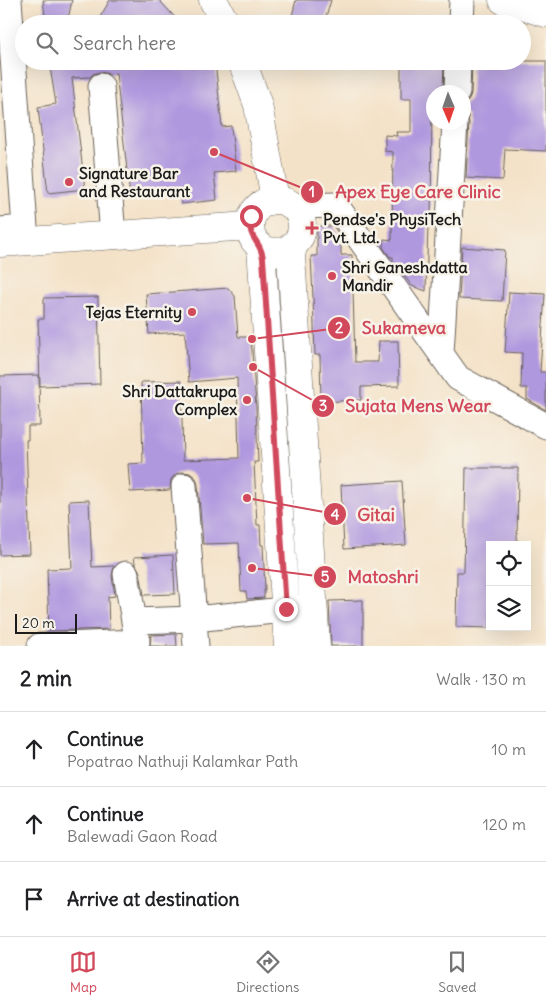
<!DOCTYPE html>
<html lang="en">
<head>
<meta charset="utf-8">
<style>
  :root { --surface:#fff; --page:#f2f2f2; --text:#202124; --muted:#757577; --line:#e0e0e0; --accent:#d1495b }
  body { margin:0; font-family:Delius,sans-serif; background:var(--page); color:var(--text) }
  .controls { position:absolute; right:15px; bottom:15px; display:grid; overflow:hidden; border-radius:0px; box-shadow:0 5px 20px #0002 }
  .controls button { width:45px; height:45px; display:grid; place-items:center; padding:0; border:0; border-bottom:1px solid var(--line); background:var(--surface); color:var(--text); font:25px sans-serif }
  .compass { position:absolute; left:426px; top:85px; width:45px; height:45px; border-radius:50%; background:var(--surface); box-shadow:0 5px 20px #0002; rotate:178deg }
  .scale { position:absolute; left:15px; bottom:12px; width:62px; box-sizing:border-box; padding-left:5px; border:2px solid #1c1c1c; border-top:0; font-size:14px; line-height:18px; white-space:nowrap; color:#1c1c1c; -webkit-text-stroke:4px #f7f3e8; paint-order:stroke }
  .stop { position:absolute; width:15px; height:15px; margin:-11px; border:4px solid #d1495b; border-radius:50%; background:#fff }
  .stop.end { background:#d1495b; border-color:#fff; box-shadow:0 1px 5px #0008 }
  .list { margin:0; padding:0; list-style:none }
  h2 { display:flex; justify-content:space-between; align-items:center; height:65px; margin:0; padding:0 20px; font-size:21px }
  h2 small { font-size:16px; font-weight:400; color:var(--muted) }
  .list li { display:grid; grid-template-columns:32px 1fr auto; gap:15px; align-items:center; box-sizing:border-box; height:75px; padding:0 20px; border-top:1px solid var(--line) }
  .list b { display:block; font-size:19px; white-space:nowrap }
  .list p { margin:0; font-size:16px; white-space:nowrap; color:var(--muted) }
  .list em { font-size:16px; font-style:normal; color:var(--muted) }
  .icon { flex:none; width:28px; height:28px; fill:none; stroke:currentColor; stroke-width:2; stroke-linecap:round; stroke-linejoin:round }
  .map { position:relative; flex:none; width:546px; height:646px; overflow:hidden }
  .search { position:absolute; background:var(--surface); box-shadow:0 5px 20px #0002; left:15px; right:15px; top:15px; height:55px; display:flex; align-items:center; gap:12px; box-sizing:border-box; padding:0 18px; border-radius:28px; color:var(--muted); font-size:19px }
  .sheet { height:290px; background:var(--surface) }
  nav { display:flex; justify-content:space-around; align-items:center; box-sizing:border-box; height:70px; border-top:1px solid var(--line); background:var(--surface); font-size:14px; color:var(--muted) }
  nav a { display:grid; justify-items:center; gap:2px }
  nav .on { color:var(--accent) }
  .map>svg:first-child { display:block }
</style>
</head>
<body>
<div class="map">
<svg width="546" height="646" viewBox="0 0 546 646">
  <rect width="100%" height="100%" fill="#f7f3e8"/>
  <filter id="ink" filterUnits="userSpaceOnUse"><feTurbulence type="fractalNoise" baseFrequency=".02" numOctaves="2"/><feDisplacementMap in="SourceGraphic" scale="10" xChannelSelector="R" yChannelSelector="G"/><feConvolveMatrix kernelMatrix="1 2 1 2 8 2 1 2 1" color-interpolation-filters="sRGB"/></filter>
  <filter id="wash" filterUnits="userSpaceOnUse"><feTurbulence type="fractalNoise" baseFrequency=".0096" numOctaves="4" result="noise"/><feDisplacementMap in="SourceGraphic" scale="20" xChannelSelector="R" yChannelSelector="G"/><feGaussianBlur stdDeviation="1.12" result="paint"/><feColorMatrix in="noise" values="0 0 0 0 0 0 0 0 0 0 0 0 0 0 0 0 0 1.4 0 .05"/><feComposite in="paint" operator="in"/></filter>
  <g filter="url(#wash)">
    <rect width="100%" height="100%" fill="#f4e2c8"/>
    <g id="blocks">
      <!-- building -->
      <path fill="#b098df" d="M43 0H72L67 24H46Z
        M110 0H159L181 24H96Z
        M296 0H331L324 24H290Z
        M49 61H215L222 127 231 126 236 171 214 173 217 200 181 204 180 190 130 196 116 73 109 74 100 72 93 74 90 77 72 78 85 189 48 193 38 107 56 104Z
        M401 61H444L443 92H434V99H432L431 226 428 225 426 291 412 286 393 261V257H390L383 247 384 239 392 240 393 152 385 151V135L397 136 396 132H411V99H401Z
        M472 61H546V151L505 149 503 180 466 178 469 123 468 116 464 111V105L469 100 471 93Z
        M317 226H333L341 237V255H352L355 362H378L379 341H398L399 386 361 387V400L321 402 320 355H315L313 297 311 256H317Z
        M462 247 505 250 502 301 459 299Z
        M228 288 235 296 238 337H251L256 407 258 462H254L257 525H260L261 545H263L265 590H264V598L247 599 246 591H241L239 543 203 544 198 485 196 478 190 473 182 472 176 474 171 479 170 490 130 492 128 464 143 463 141 382 181 381 183 460 239 458 237 378 189 382 185 332 149 334 146 294Z
        M509 292 545 294 540 372H546V410L527 399V388H521L522 353 505 352Z
        M98 297 100 384 40 386 38 319H44V298Z
        M39 375 40 426H28V440H26L30 554 0 555V376Z
        M466 468H518L517 544H490V628L456 627 457 572H464Z
        M402 481 406 545 344 549 341 485Z
        M89 500 92 567 114 566 112 576 115 596 108 597 109 629 49 631 47 569 72 568 69 501Z
        M173 555 175 594 144 595 140 572 135 563 134 557Z
        M363 600V646H331L329 601Z
        M176 634 177 646H150L151 635Z"/>
    </g>
  </g>
  <g filter="url(#ink)">
    <use href="#blocks" fill-opacity="0" stroke="#686158" stroke-width="1"/>
    <g fill="none" stroke-linecap="round" stroke-linejoin="round">
      <defs>
        <path id="minor" d="M461 24 462 0
          M101 86 113 236
          M457 92 458 61
          M295 206 336 205 458 378 546 426
          M0 230 25 228 9 0
          M441 353 455 122
          M184 486 196 646
          M126 574 137 639
          M135 621 194 619 314 607
          M40 646 137 642"/>
        <path id="secondary" d="M213 0 226 24
          M242 61 258 105 275 199
          M250 226a26 26 0 1 1 52 0a26 26 0 1 1-52 0Z
          M0 243 249 226
          M293 246 291 256 316 646
          M261 247 288 646"/>
        <path id="primary" d="M503 0 546 13"/>
      </defs>
      <!-- minor casing -->
      <use href="#minor" stroke="#686158" stroke-width="27"/>
      <!-- secondary casing -->
      <use href="#secondary" stroke="#686158" stroke-width="29"/>
      <!-- primary casing -->
      <use href="#primary" stroke="#686158" stroke-width="29"/>
      <!-- minor -->
      <use href="#minor" stroke="#fff" stroke-width="25"/>
      <!-- secondary -->
      <use href="#secondary" stroke="#fff" stroke-width="28"/>
      <!-- primary -->
      <use href="#primary" stroke="#fff" stroke-width="28"/>
    </g>
  </g>
  <g fill="none" stroke-linecap="round" stroke-linejoin="round" filter="url(#ink)">
    <!-- route -->
    <path stroke="#d1495b" stroke-width="6" d="M251 216C247 241 260 238 263 258L286 609"/>
  </g>
  <!-- markers -->
  <g fill="#d1495b" stroke="#f7f3e8" stroke-width="2">
    <circle cx="69" cy="182" r="5"/>
    <path d="M309.5 220.5h5v5h5v5h-5v5h-5v-5h-5v-5h5z"/>
    <circle cx="332" cy="276" r="5"/>
    <circle cx="192" cy="312" r="5"/>
    <circle cx="247" cy="400" r="5"/>
  </g>
  <g text-anchor="middle" dominant-baseline="central" stroke-width="5" stroke-linejoin="round" paint-order="stroke">
    <!-- poi labels -->
    <g font-size="16" font-weight="bold" fill="#1c1c1c" stroke="#f7f3e8" text-anchor="start">
      <text x="79" y="173">Signature Bar<tspan x="79" dy="18">and Restaurant</tspan></text>
      <text x="323" y="219">Pendse's PhysiTech<tspan x="323" dy="18">Pvt. Ltd.</tspan></text>
      <text x="342" y="267">Shri Ganeshdatta<tspan x="342" dy="18">Mandir</tspan></text>
      <text x="182" y="312" text-anchor="end">Tejas Eternity</text>
      <text x="237" y="391" text-anchor="end">Shri Dattakrupa<tspan x="237" dy="18">Complex</tspan></text>
    </g>
  </g>
  <!-- callouts -->
  <path fill="none" stroke="#d1495b" stroke-width="2" d="M214 152L312 192M252 339L339 328M253 367L323 406M247 498L335 514M252 568L325 577"/>
  <g fill="#d1495b" stroke="#f7f3e8" stroke-width="2">
    <circle cx="214" cy="152" r="5"/>
    <circle cx="252" cy="339" r="5"/>
    <circle cx="253" cy="367" r="5"/>
    <circle cx="247" cy="498" r="5"/>
    <circle cx="252" cy="568" r="5"/>
    <circle cx="312" cy="192" r="12"/>
    <circle cx="339" cy="328" r="12"/>
    <circle cx="323" cy="406" r="12"/>
    <circle cx="335" cy="514" r="12"/>
    <circle cx="325" cy="577" r="12"/>
  </g>
  <g font-size="15" text-anchor="middle" font-weight="bold" fill="#fff">
    <text x="312" y="197">1</text>
    <text x="339" y="333">2</text>
    <text x="323" y="411">3</text>
    <text x="335" y="520">4</text>
    <text x="325" y="582">5</text>
  </g>
  <g font-size="18" text-anchor="middle" font-weight="bold" fill="#d1495b" stroke="#f7f3e8" stroke-width="5" stroke-linejoin="round" paint-order="stroke">
    <text x="418" y="198">Apex Eye Care Clinic</text>
    <text x="404" y="334">Sukameva</text>
    <text x="418" y="412">Sujata Mens Wear</text>
    <text x="376" y="521">Gitai</text>
    <text x="383" y="583">Matoshri</text>
  </g>
</svg>
<div class="controls">
<button><svg class="icon" aria-label="locate" viewBox="0 0 24 24"><circle cx="12" cy="12" r="6"/><path d="M12 2v4M12 18v4M2 12h4M18 12h4"/></svg></button>
<button><svg class="icon" aria-label="layers" viewBox="0 0 24 24"><path d="M12 4l9 5-9 5-9-5zM3 14l9 5 9-5"/></svg></button>
</div>
<svg class="compass" viewBox="-18 -18 36 36"><path d="M0-13l5 13h-10z" fill="#e53935"/><path d="M0 13l5-13h-10z" fill="#757577"/></svg>
<div class="scale">20 m</div>
<div class="stop" style="left:251px;top:216px"></div>
<div class="stop end" style="left:286px;top:609px"></div>
<div class="search"><svg class="icon" aria-label="search" viewBox="0 0 24 24"><circle cx="10" cy="10" r="6"/><path d="M15 15l6 6"/></svg>Search here</div>
</div>
<section class="sheet">
<h2>2 min<small>Walk · 130 m</small></h2>
<ul class="list">
<li><svg class="icon" aria-label="ahead" viewBox="0 0 24 24"><path d="M12 20V5M6 11l6-6 6 6"/></svg><div><b>Continue</b><p>Popatrao Nathuji Kalamkar Path</p></div><em>10 m</em></li>
<li><svg class="icon" aria-label="ahead" viewBox="0 0 24 24"><path d="M12 20V5M6 11l6-6 6 6"/></svg><div><b>Continue</b><p>Balewadi Gaon Road</p></div><em>120 m</em></li>
<li><svg class="icon" aria-label="arrive" viewBox="0 0 24 24"><path d="M6 21V4h12l-3 4 3 4H6"/></svg><div><b>Arrive at destination</b></div></li>
</ul>
</section>
<nav>
<a class="on"><svg class="icon" aria-label="map" viewBox="0 0 24 24"><path d="M3 6l6-2 6 2 6-2v14l-6 2-6-2-6 2zM9 4v14M15 6v14"/></svg>Map</a>
<a><svg class="icon" aria-label="directions" viewBox="0 0 24 24"><path d="M12 3l9 9-9 9-9-9zM9 14v-3h6M13 9l2 2-2 2"/></svg>Directions</a>
<a><svg class="icon" aria-label="saved" viewBox="0 0 24 24"><path d="M7 4h10v16l-5-4-5 4z"/></svg>Saved</a>
</nav>
</body>
</html>
